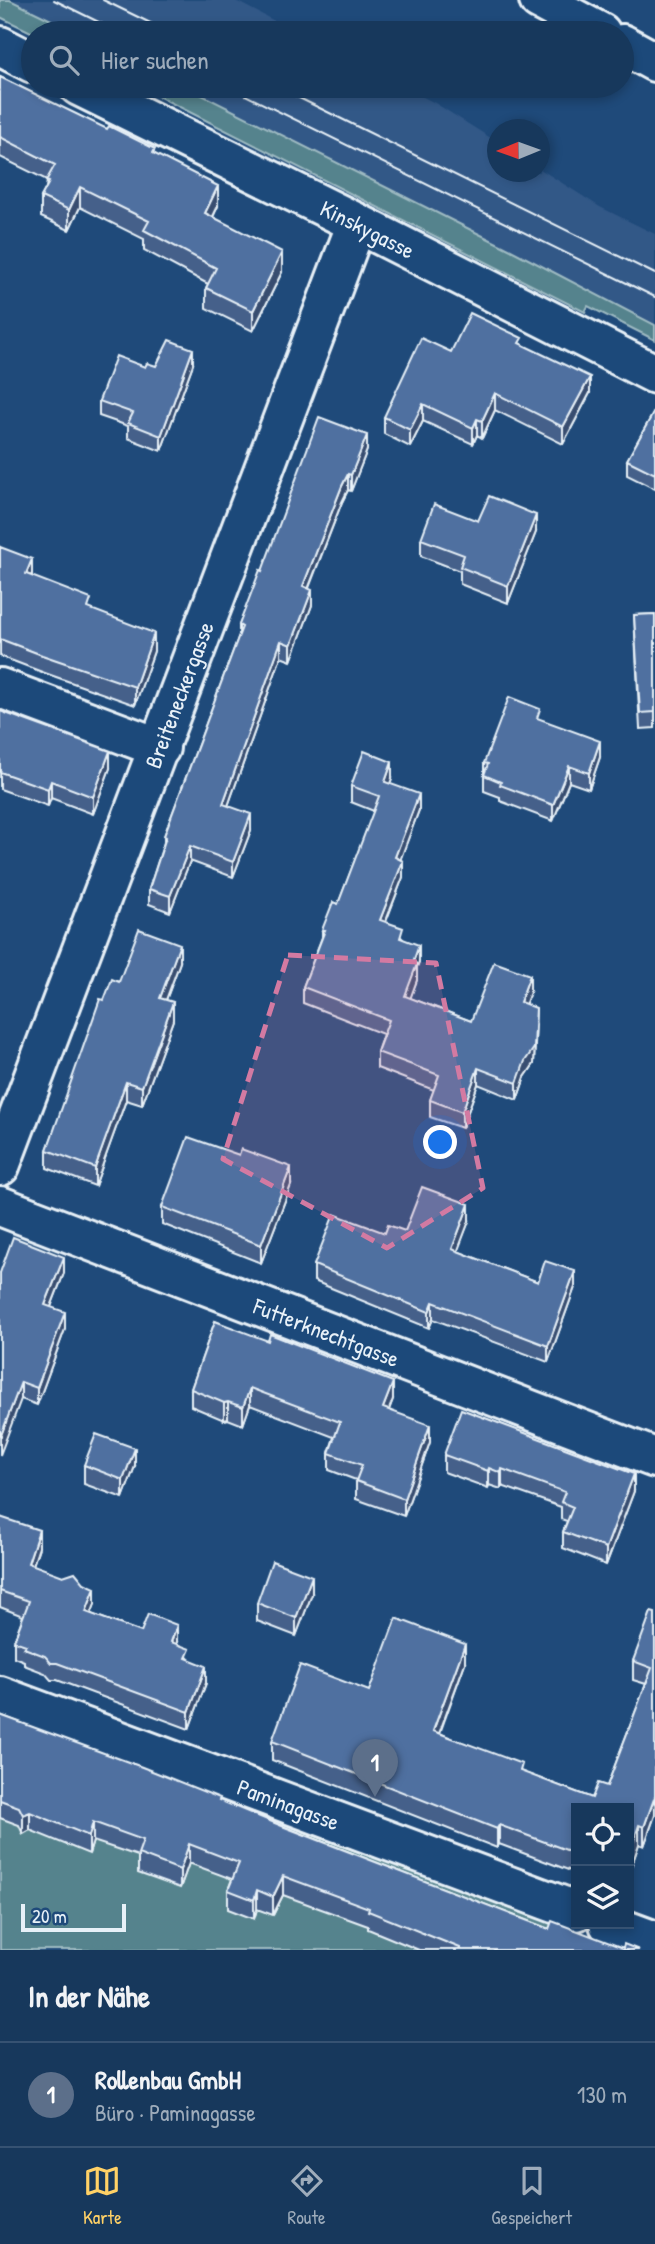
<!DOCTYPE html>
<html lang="de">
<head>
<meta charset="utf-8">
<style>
  :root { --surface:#17385c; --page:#244365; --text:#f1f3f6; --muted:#9eacbb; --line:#365272; --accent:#ffd166 }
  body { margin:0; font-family:"Patrick Hand",sans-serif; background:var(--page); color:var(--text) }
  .controls { position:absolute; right:21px; bottom:21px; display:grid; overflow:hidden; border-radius:0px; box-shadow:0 4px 10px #0003 }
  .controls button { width:63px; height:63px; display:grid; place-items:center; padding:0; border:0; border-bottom:2px solid var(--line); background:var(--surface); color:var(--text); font:35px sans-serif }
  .compass { position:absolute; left:487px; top:119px; width:63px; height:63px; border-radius:50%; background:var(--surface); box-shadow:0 4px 10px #0003; rotate:269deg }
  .scale { position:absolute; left:21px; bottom:18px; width:105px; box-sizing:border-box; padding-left:7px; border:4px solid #e8f1f8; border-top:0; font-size:19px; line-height:24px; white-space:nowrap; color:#e8f1f8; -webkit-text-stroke:5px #1f4a7a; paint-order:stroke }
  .you { position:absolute; left:441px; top:1143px; width:24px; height:24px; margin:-18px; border:5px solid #fff; border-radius:50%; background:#1a73e8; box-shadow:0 0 0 10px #1a73e833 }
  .badge { display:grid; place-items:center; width:46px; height:46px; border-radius:50%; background:var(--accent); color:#fff; font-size:23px; font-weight:700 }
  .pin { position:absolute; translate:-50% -58px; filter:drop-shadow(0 2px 4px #0008) }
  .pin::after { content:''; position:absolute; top:37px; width:24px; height:21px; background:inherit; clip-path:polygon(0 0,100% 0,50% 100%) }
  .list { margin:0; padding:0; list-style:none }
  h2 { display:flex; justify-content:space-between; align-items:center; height:91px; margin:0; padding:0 28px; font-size:30px }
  h2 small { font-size:23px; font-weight:400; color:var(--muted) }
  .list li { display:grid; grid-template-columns:46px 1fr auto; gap:21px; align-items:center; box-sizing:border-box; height:105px; padding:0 28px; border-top:2px solid var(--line) }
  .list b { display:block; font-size:26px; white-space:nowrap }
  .list p { margin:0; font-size:23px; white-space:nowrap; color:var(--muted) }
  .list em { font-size:23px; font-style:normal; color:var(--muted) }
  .icon { flex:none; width:38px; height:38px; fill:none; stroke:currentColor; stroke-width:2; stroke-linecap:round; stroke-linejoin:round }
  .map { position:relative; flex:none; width:655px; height:1950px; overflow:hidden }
  .search { position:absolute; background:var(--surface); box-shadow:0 4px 10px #0003; left:21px; right:21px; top:21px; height:77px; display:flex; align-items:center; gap:18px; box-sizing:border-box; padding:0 24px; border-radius:38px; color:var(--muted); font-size:26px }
  .sheet { height:196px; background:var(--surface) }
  nav { display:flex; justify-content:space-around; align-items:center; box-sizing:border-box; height:98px; border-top:2px solid var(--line); background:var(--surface); font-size:19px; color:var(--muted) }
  nav a { display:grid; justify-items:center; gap:4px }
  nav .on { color:var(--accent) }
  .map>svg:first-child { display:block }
</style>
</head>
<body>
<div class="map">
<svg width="655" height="1950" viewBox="0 0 655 1950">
  <rect width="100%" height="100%" fill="#1f4a7a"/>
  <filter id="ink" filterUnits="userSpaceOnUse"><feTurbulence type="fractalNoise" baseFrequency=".0143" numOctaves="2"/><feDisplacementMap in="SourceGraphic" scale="14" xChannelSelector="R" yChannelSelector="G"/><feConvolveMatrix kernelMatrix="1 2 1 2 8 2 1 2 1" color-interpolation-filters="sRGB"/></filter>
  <g filter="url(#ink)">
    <!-- built -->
    <path fill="#325887" d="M10 0H234L298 33H78Z
      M184 86H401L435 103 497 142 498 172H540V169L600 207 655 234V325L509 249Z"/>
    <!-- green -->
    <path fill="#55838d" stroke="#9ebac2" stroke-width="2" d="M0 0H10L78 33H33L0 17Z
      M138 86H184L509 249 655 325V340L588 306 585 312Z
      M0 1720 626 1950H0Z"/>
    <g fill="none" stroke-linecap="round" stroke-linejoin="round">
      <defs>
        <g id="minor">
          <path d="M539 0 601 33"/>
          <path d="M622 44 655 62"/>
          <path d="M0 46 33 63"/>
          <path id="s1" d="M79 86 357 223 655 374"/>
          <path d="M0 688 160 748"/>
          <path id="s2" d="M0 1166 357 223"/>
          <path id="s3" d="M0 1206 655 1458"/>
          <path id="s4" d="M0 1696 576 1911"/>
          <path d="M609 1924 655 1941"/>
        </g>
      </defs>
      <!-- minor casing -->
      <use href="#minor" stroke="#e8f1f8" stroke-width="44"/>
      <!-- minor -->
      <use href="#minor" stroke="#1f4a7a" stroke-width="38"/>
      <!-- tram -->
      <path stroke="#e8f1f8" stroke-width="2" d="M54 0 121 33
        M103 0 171 33
        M227 86 655 297
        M275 86 655 274"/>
    </g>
    <!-- wall -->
    <path fill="#45608a" stroke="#e8f1f8" stroke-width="2" d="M0 77 155 154 218 206 213 217 282 272 253 331 206 308V288L208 284 144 250V239L80 207 69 230 41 217V197L46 188 47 180 0 157Z
      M522 344 590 393 563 444 495 410 482 438 477 435 473 444 423 421 410 447 384 434V417L451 352Z
      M193 364 161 451 128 438V426L99 416V401L145 367Z
      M655 410V489L627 475V460Z
      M367 450 351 491 348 490 342 502 309 588 312 605 291 661 281 657 228 806 251 830 233 877 190 861 170 912 149 904V889L164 842V836L239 635V625L262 571Z
      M478 521 536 532 508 603 460 584V571L421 556V539Z
      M0 547 32 577 91 610 154 651 135 705 42 672 0 656Z
      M655 614V728L640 729 634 615Z
      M0 711 110 768 93 814 51 798 48 806 0 789Z
      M540 720 600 757 589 789 569 782 553 821 500 801V797L484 791V763Z
      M392 778 390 784 419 810 400 860 403 877 386 922 403 939 419 962 417 967V980L410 998 471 1021 530 992 525 1004 536 1024 534 1064 525 1077 517 1100 478 1084 462 1128 430 1117V1100L434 1090 377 1068V1052L383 1034 303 1003V987L322 937V930L338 904 374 811 351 802V786Z
      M180 962 166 1000 173 1020 142 1105 126 1100 95 1186 47 1168V1150L104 1000 119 982Z
      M291 1185 261 1263 162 1224V1207Z
      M469 1221 457 1251 538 1282 575 1287 548 1362 433 1319 429 1328 314 1281V1265L385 1233 405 1231Z
      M0 1273H64L51 1307 65 1329 37 1405 21 1399Z
      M215 1321 393 1399 389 1410 430 1442 404 1516 356 1499V1480L329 1470V1453L334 1437 250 1405 243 1425 228 1419 224 1420 191 1406V1389Z
      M444 1455 634 1491 606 1565 563 1548V1532L567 1521 561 1519V1507L502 1486 501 1489 489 1485 488 1488 444 1472Z
      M84 1465 135 1466 123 1498 84 1484Z
      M0 1517 39 1547 33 1565 95 1604 91 1614 141 1632 177 1642 176 1644 190 1660 206 1683 189 1729 57 1680H51L45 1673 24 1665V1661L14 1657V1641L23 1616 0 1607Z
      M312 1594 296 1636 257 1621V1603Z
      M655 1613V1815L644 1846 639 1844 629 1873V1808H576V1875L571 1873V1871L499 1844 497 1848 272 1760V1741L369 1691 465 1663 440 1733 522 1772 592 1798 607 1786 646 1684 633 1680V1661Z
      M0 1715 220 1800 282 1826 549 1929 623 1948 639 1950H419L368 1929V1926L283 1895 273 1915 257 1909 254 1919 228 1909V1890L232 1879 189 1863 180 1888 138 1873V1856L93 1841 89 1854 30 1830 23 1834 19 1825 0 1818Z"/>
    <!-- shaded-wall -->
    <path fill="#384e70" stroke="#e8f1f8" stroke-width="2" d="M218 186V206L205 233V213Z
      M80 187V207L69 230V210Z
      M282 252V272L253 331V311Z
      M193 349V364L161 451V436Z
      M590 377V393L563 444V427Z
      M495 393V410L482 438V421Z
      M423 404V421L410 447V430Z
      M477 419V435L473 444V428Z
      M367 435V450L351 491V475Z
      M348 474V490L342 502 303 602V586L342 486Z
      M536 515V532L508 603V586Z
      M32 559V576L26 574Z
      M312 590V605L291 661V645Z
      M154 633V651L135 705V687Z
      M281 641V657L223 820V804Z
      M600 741V757L589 789V773Z
      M110 751V768L93 814V797Z
      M392 762V778L385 798V782Z
      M569 766V782L553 821V805Z
      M51 781V798L48 806V789Z
      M419 794V810L395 874V857Z
      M251 814V830L233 877V862Z
      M190 846V861L170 912V896Z
      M403 861V877L380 936V920Z
      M180 944V962L160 1016V998Z
      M419 945V962L417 967V980L405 1013V996L413 962Z
      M530 975V992L520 1018V1002Z
      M173 1002V1020L142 1105V1087Z
      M536 1008 534 1064 525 1077 517 1100V1083Z
      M478 1068V1084L462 1128V1112Z
      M126 1082V1100L95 1186V1168Z
      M291 1167V1185L261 1263V1245Z
      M469 1204V1221L452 1266V1249Z
      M64 1257V1273L45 1322V1305Z
      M575 1271V1287L548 1362V1346Z
      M433 1302V1319L429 1328V1312Z
      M65 1312V1329L37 1405V1388Z
      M21 1382V1399L0 1455V1438Z
      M393 1382V1399L383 1425V1408Z
      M250 1388V1405L243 1425V1407Z
      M228 1402V1419L224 1420V1403Z
      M430 1425V1442L404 1516V1499Z
      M135 1448V1466L123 1498V1480Z
      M489 1468V1485L488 1488V1471Z
      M502 1469V1486L501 1489V1473Z
      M634 1474V1491L606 1565V1548Z
      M39 1530V1547L28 1580V1563Z
      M312 1576V1594L296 1636V1618Z
      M95 1588V1604L86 1628V1612Z
      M177 1625V1642L171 1658V1642Z
      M465 1644V1663L433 1750V1731Z
      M206 1666V1683L189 1729V1712Z
      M655 1796V1815L644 1846V1827Z
      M30 1812V1830L23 1834V1815Z
      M93 1822V1841L89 1854V1836Z
      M499 1825V1844L497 1848V1829Z
      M639 1825V1844L629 1873V1854Z
      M189 1844V1863L180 1888V1870Z
      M283 1876V1895L273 1915V1897Z
      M257 1890V1909L254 1919V1900Z"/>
    <!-- building -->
    <path fill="#5070a0" stroke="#e8f1f8" stroke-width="2" d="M0 77 107 129 109 126 155 149 153 153 218 186 205 213 282 252 253 311 206 288 216 268 144 230 149 221 80 187 69 210 41 197 49 182 46 181 55 165 0 137Z
      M470 313 522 338 519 343 590 377 563 427 495 393 482 421 477 419 473 428 423 404 410 430 384 417 421 338 451 352Z
      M169 340 193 349 161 436 128 423 133 413 99 401 116 356 145 367 147 363 156 366Z
      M655 410V474L627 460Z
      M319 417 367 435 351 475 348 474 342 486 303 586 312 590 291 645 281 641 223 804 251 814 233 862 190 846 170 896 149 889 166 837 164 836 242 627 239 625 260 570 262 571Z
      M489 496 536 515 508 586 460 567 464 555 421 539 434 504 478 521Z
      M0 547 32 559 26 574 91 599 88 608 154 633 135 687 42 655 0 639Z
      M655 614V712L640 713 634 615Z
      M509 697 540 709 537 718 600 741 589 773 569 766 553 805 500 785 501 782 484 775 488 764 484 763Z
      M0 711 110 751 93 797 51 781 48 789 0 772Z
      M364 751 392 762 385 782 419 794 395 857 403 861 380 920 403 928 400 938 419 945 413 962 417 964 405 996 471 1021 494 962 530 975 520 1002 536 1008 534 1048 525 1061 517 1083 478 1068 462 1112 430 1100 439 1075 377 1052 389 1020 303 987 325 930H322L333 902 338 904 379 796 351 786Z
      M139 929 180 944 160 998 173 1002 142 1087 126 1082 95 1168 47 1150 100 999 104 1000 112 979 119 982Z
      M188 1137 239 1155 241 1149 291 1167 261 1245 162 1207Z
      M422 1187 469 1204 452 1249 538 1282 545 1261 575 1271 548 1346 433 1302 429 1312 314 1265 334 1214 385 1233 388 1225 405 1231Z
      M13 1237 64 1257 45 1305 65 1312 37 1388 21 1382 0 1438V1273Z
      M215 1321 268 1341 270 1334 393 1382 383 1408 430 1425 404 1499 356 1481 362 1465 329 1453 340 1422 250 1388 243 1407 228 1402 224 1403 191 1389Z
      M461 1409 634 1474 606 1548 563 1532 573 1507 561 1502 565 1492 502 1469 501 1473 489 1468 488 1471 444 1455Z
      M96 1434 135 1448 123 1480 84 1465Z
      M0 1517 39 1530 28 1563 63 1576 75 1572 84 1583 95 1588 86 1612 141 1632 148 1614 177 1625 171 1642 190 1649 186 1658 206 1666 189 1712 57 1663H51L45 1656 24 1648 26 1645 14 1641 29 1601 0 1591Z
      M272 1561 312 1576 296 1618 257 1603Z
      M651 1612 655 1613V1796L644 1827 639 1825 629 1854V1808H576V1856L571 1854 572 1852 499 1825 497 1829 272 1741 300 1665 369 1691 396 1618 465 1644 433 1731 522 1764 520 1771 592 1798 598 1783 607 1786 652 1668 633 1661Z
      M0 1715 142 1767 220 1798 219 1800 282 1826 549 1929 552 1921 623 1948 624 1944 639 1950H460V1948L368 1911 369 1908 283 1876 273 1897 257 1890 254 1900 228 1890 239 1863 189 1844 180 1870 138 1854 143 1840 93 1822 89 1836 30 1812 23 1815 19 1807 0 1800Z"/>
  </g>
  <!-- marked area -->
  <path fill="#d37aa2" fill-opacity="0.2" stroke="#d37aa2" stroke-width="5" stroke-dasharray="14 9" stroke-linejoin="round" d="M288 955 436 963 483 1188 387 1248 223 1159Z"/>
  <g text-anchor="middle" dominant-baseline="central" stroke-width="5" stroke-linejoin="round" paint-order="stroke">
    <!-- street labels -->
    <g font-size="23" fill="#e8f1f8" stroke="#1f4a7a">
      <text stroke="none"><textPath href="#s1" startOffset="322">Kinskygasse</textPath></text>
      <text stroke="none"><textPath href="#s2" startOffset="504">Breiteneckergasse</textPath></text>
      <text stroke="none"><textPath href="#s3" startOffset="350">Futterknechtgasse</textPath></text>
      <text stroke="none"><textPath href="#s4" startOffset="308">Paminagasse</textPath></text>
    </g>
  </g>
</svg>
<div class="controls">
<button><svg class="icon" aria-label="locate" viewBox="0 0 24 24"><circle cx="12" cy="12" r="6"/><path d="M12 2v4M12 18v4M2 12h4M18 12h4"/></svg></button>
<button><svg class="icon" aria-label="layers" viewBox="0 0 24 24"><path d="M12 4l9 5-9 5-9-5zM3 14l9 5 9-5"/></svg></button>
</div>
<svg class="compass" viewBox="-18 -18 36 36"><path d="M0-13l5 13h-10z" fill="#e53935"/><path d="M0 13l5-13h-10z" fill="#9eacbb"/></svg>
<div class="scale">20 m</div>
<div class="you"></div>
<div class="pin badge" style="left:375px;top:1797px;background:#5c6f8a">1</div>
<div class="search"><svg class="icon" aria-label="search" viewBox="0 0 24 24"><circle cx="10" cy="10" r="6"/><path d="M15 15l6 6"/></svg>Hier suchen</div>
</div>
<section class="sheet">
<h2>In der Nähe<small></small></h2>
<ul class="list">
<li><span class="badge" style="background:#5c6f8a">1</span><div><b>Rollenbau GmbH</b><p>Büro · Paminagasse</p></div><em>130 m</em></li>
</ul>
</section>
<nav>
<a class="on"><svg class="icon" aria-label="map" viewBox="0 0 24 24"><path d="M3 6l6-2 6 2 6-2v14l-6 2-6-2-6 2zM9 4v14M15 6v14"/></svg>Karte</a>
<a><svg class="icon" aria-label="directions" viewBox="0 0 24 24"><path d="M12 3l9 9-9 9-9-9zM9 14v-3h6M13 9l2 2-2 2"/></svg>Route</a>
<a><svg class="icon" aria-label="saved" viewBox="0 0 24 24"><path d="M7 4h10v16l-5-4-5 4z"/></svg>Gespeichert</a>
</nav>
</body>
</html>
